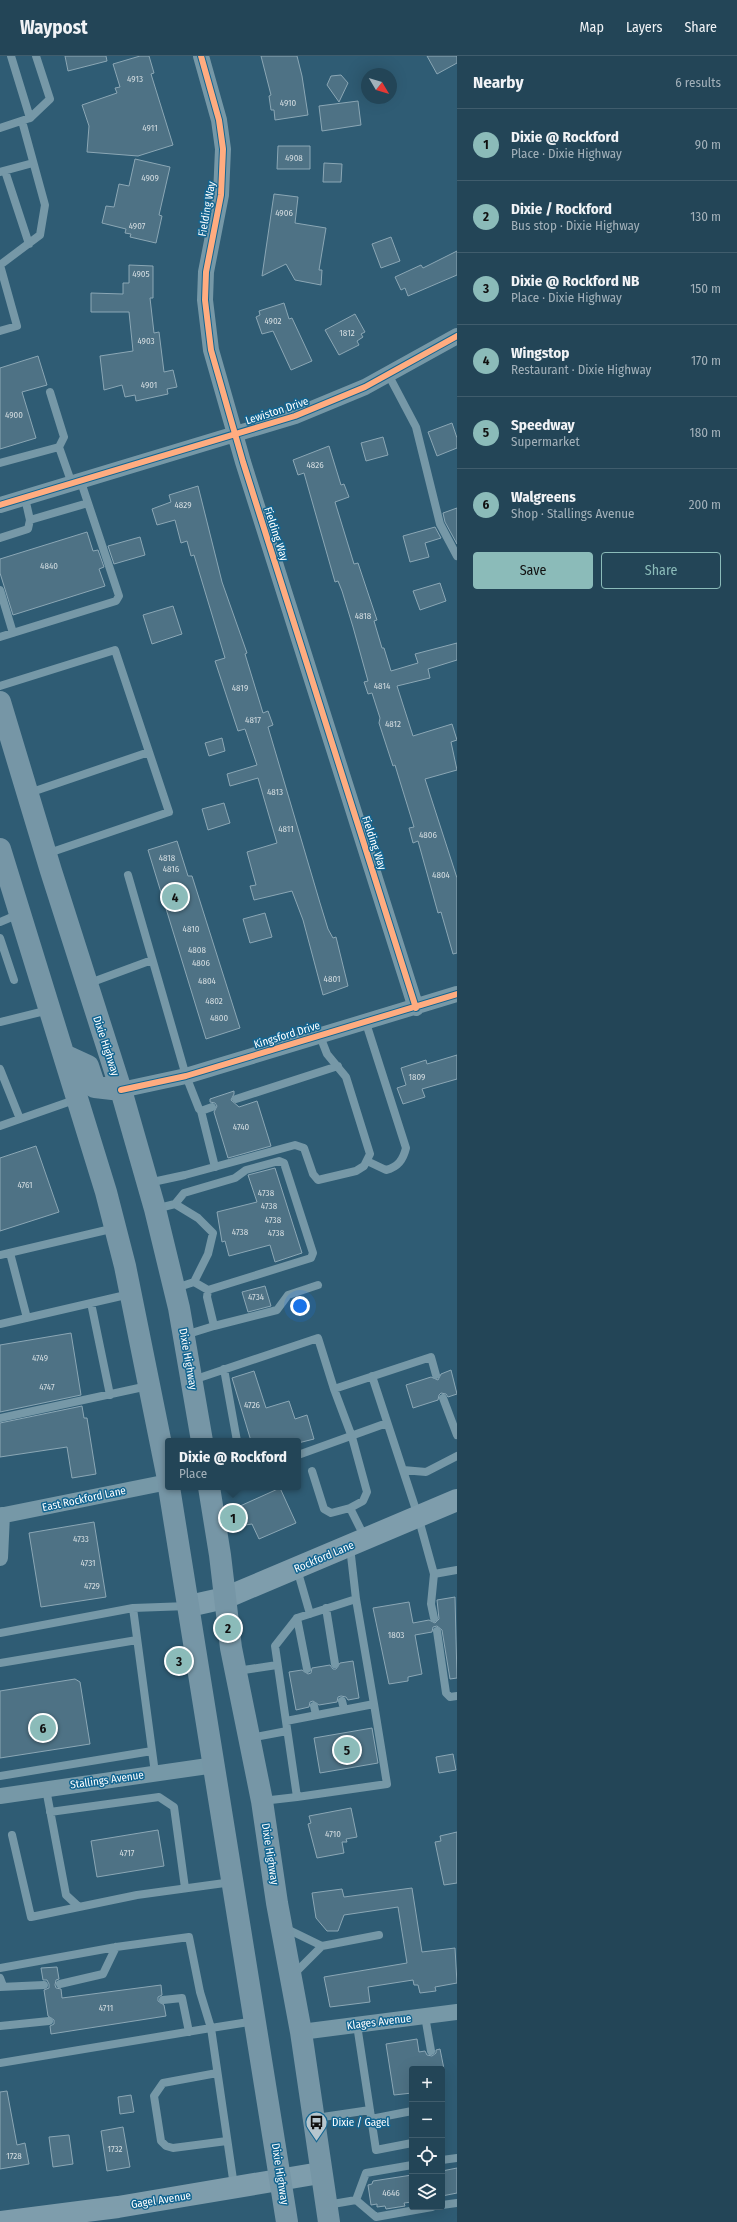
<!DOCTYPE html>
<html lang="en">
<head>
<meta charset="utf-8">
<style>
  :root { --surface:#234557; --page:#2b4c5d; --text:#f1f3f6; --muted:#a3b1ba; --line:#405d6d; --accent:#8bbbb9 }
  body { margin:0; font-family:"Fira Sans Condensed",sans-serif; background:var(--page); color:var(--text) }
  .controls { position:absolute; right:12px; bottom:12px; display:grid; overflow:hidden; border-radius:4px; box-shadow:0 4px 16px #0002 }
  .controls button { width:36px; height:36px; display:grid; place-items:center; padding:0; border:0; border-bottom:1px solid var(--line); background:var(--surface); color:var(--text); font:20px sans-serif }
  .compass { position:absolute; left:361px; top:12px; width:36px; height:36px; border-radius:50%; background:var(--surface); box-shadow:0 4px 16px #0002; rotate:128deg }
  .you { position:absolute; left:300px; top:1250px; width:14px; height:14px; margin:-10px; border:3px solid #fff; border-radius:50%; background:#1a73e8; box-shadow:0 0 0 6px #1a73e833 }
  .badge { display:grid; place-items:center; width:26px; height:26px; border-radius:50%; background:var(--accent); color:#111; font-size:13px; font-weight:700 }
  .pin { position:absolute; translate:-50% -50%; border:2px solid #fff; box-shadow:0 1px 4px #0006 }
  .popup { position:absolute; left:165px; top:1382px; width:136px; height:52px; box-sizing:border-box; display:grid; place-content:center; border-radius:4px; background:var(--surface); filter:drop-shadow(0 1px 3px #0005); font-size:13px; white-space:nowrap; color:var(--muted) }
  .popup b { font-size:15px; color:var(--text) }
  .popup::after { content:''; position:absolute; left:50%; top:100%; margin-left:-8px; border:8px solid transparent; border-top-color:var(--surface) }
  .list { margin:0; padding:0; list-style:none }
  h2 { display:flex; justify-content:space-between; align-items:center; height:52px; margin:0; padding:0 16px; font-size:17px }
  h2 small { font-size:13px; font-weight:400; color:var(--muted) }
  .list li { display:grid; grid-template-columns:26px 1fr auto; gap:12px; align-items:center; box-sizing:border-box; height:72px; padding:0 16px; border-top:1px solid var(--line) }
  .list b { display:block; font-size:15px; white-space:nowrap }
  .list p { margin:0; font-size:13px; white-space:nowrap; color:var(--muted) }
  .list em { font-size:13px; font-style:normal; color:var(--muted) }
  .actions { display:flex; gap:8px; padding:12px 16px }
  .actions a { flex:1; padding:9px 0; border:1px solid var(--accent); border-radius:4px; text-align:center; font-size:14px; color:var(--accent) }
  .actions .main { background:var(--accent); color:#111 }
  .icon { flex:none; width:22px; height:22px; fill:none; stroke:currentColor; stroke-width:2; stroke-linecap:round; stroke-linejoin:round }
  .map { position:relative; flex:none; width:457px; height:2166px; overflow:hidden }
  header { display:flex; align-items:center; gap:24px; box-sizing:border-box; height:56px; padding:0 20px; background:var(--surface); border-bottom:1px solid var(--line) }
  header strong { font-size:19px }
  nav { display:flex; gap:22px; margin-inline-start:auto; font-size:14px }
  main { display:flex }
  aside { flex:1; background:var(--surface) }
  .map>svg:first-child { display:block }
</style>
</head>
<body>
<header>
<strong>Waypost</strong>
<nav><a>Map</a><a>Layers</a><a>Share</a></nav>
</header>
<main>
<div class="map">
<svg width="457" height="2166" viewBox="0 0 457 2166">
  <rect width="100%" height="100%" fill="#2f5c74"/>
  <!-- building -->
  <path fill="#4e7285" stroke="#8ba7b5" d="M65 0H106L107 5 68 15Z
    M140 0H149L154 17 151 18 173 89 138 100 87 96 89 70 82 49 117 37 115 32 120 31 113 8Z
    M261 0H297L302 20 308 59 275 64 274 54H271L269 40 271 39Z
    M427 0H457V7L437 18Z
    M341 19 348 27 339 46 327 29 331 20Z
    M358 45 361 69 322 75 319 50Z
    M278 90H310V113H277Z
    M135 103 170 111 159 159 162 160 156 187 130 181 131 178 125 177 126 173 102 167 106 150 114 151 119 128 129 130Z
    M324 107 342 108 341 126H323Z
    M274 138 298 141 295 167 326 172 319 214H322L321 229 295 224 286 208 262 220Z
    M391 181 400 205 381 212 372 188Z
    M457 195V219L408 240 405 232 401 234 395 221 421 209 423 212Z
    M129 209 153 210V242H150L154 277 159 276 164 316 173 314 177 331 167 333 168 338 136 345 135 339 125 341 122 329 104 334 100 300 133 295 129 256H91V237L123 238V227H129Z
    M284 247 289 263 292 262 312 305 291 314 273 275 262 278 256 261 260 259 259 255Z
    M355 258 365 276 361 278 363 281 357 285 359 289 339 299 325 274Z
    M38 300 47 329 22 336 36 382 0 393V312Z
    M452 367 457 382V392L437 400 428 376Z
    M383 381 388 399 366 405 361 387Z
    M329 390 341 429 344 428 349 441 335 446 354 508 358 507 377 564 374 565 382 592H384L391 615 418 607 415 598 457 587V604L428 613 430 622 397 630 413 680 452 668 457 684 451 686 457 714 425 723 457 822V897L453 898 441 856 438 857 418 785 413 787 409 772 414 771 398 719 395 709 393 710 379 667 380 662 372 637 368 638 364 626 368 625 353 571 342 535 338 525 335 526 304 417 298 419 293 404Z
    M198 430 222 526 247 597 245 598 263 657 268 655 273 669 268 671 320 847 328 873 333 882 336 881 348 930 323 939 303 864 292 835 254 844 250 830 256 829 247 796 277 787 258 722 230 730 227 718 257 709 245 673 238 675 215 605 225 602 194 499 191 500 187 485 181 487 175 464 157 469 152 453 171 446 169 439Z
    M457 452V488L445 466 443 457Z
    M435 471 441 482 425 487 429 501 410 506 403 480Z
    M87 476 93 495 98 494 104 511 99 513 105 530 13 559 0 517V503Z
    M140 481 145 499 114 508 108 490Z
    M440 527 446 545 420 554 413 535Z
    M173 550 182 578 152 588 143 559Z
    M222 682 225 695 209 700 205 687Z
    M224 747 230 767 208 774 202 753Z
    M177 785 188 820H192L240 972 206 983 148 794Z
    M265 857 272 881 250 887 243 863Z
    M457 999V1023L422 1033 425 1041 403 1048 397 1032 406 1029 401 1012 426 1004 427 1008Z
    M234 1035V1038L231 1044 239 1051 257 1045 271 1090 228 1102 214 1056 217 1050 215 1047 210 1046V1043Z
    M36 1090 59 1156 0 1175V1102Z
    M275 1112 302 1197 275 1206 270 1189 229 1200 225 1185 222 1186 217 1156 257 1146 248 1119Z
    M265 1230 271 1250 248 1256 242 1236Z
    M71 1277 81 1339 0 1356V1289Z
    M451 1314 457 1338 448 1341 446 1338 441 1337 439 1339 438 1344 413 1352 406 1329 431 1321 438 1324 441 1318Z
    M254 1315 266 1352 289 1345 295 1363 307 1359 314 1383 298 1387V1385H251L232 1322Z
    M82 1350 84 1362H87L96 1418 72 1422 67 1391 0 1401V1367Z
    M280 1432 296 1467 259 1483 252 1468 232 1471 229 1455Z
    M94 1466 106 1541 41 1551 29 1477Z
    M455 1541 457 1622 450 1623 442 1574 437 1570 433 1571 432 1576 415 1579 422 1618 408 1621V1625L389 1628 373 1552 409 1546 413 1567 429 1564 435 1567 439 1563 437 1544Z
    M353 1605 359 1642 348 1644 346 1641 341 1640 338 1641 337 1646 319 1649 313 1645 310 1646 309 1651 296 1654 289 1616 302 1614 308 1618 311 1617 312 1612 330 1609 333 1613H336L340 1607Z
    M75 1623 80 1626 90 1688 0 1702V1635Z
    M372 1672 378 1707 320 1717 314 1682Z
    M453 1698 456 1714 439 1717 436 1701Z
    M351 1752 357 1781 346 1783 347 1786H342L344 1797 317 1802 308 1768 311 1767 309 1760Z
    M158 1774 164 1810 97 1821 91 1785Z
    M457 1776V1827L444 1829 435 1786 441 1785 440 1780Z
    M412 1832 422 1896 455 1892 457 1927 435 1931 436 1935 420 1937 418 1929H414L413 1924 368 1931 370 1946 330 1951 324 1921 407 1907 398 1851 344 1859 338 1875H327L316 1862 312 1837 342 1833 344 1841Z
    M57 1911 59 1923 56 1924 55 1929 56 1932 61 1933 62 1942 161 1929 162 1939 158 1941V1945L164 1949 166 1960 51 1978 50 1970 54 1968V1964L48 1960 44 1934 49 1932V1928L47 1924H43L41 1912Z
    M417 1983 419 1996 425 1995 427 1999 432 2000 436 1997V1994L440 1993 444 2013H412V2037L394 2039 386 1988Z
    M7 2035 17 2089 25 2087 29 2108 0 2113V2036Z
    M131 2039 134 2056 120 2058 118 2041Z
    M123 2071 130 2111 107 2115 101 2075Z
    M69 2079 73 2108 53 2111 49 2081Z
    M457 2112V2137L442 2140V2115Z
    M412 2119V2146L404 2147 405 2150 386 2153 385 2150 377 2151V2148L371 2149 368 2129 372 2128 373 2125Z"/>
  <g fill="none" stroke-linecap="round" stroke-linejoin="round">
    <!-- lane -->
    <path stroke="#7698a7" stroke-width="8" d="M30 62 50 43 36 0
      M0 72 30 62 11 0
      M5 115 29 188
      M0 116 33 107
      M0 209 40 179 45 149 22 65
      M0 209 17 270 0 275
      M388 318 416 371 440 468 457 500
      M50 336 64 381 59 391
      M0 407 59 391 72 428
      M30 464 88 447
      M0 482 28 473 30 464 25 442
      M0 534 13 577
      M0 581 116 545 119 540 81 426
      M0 630 115 594 169 756 46 798
      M29 737 149 696
      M128 819 186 1020 199 1053 201 1055 212 1051
      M0 866 19 858
      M0 882 14 924
      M87 928 152 904
      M0 966 49 954
      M366 967 406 1092C403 1104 398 1111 386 1114L367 1105
      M0 1013 20 1063
      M236 1043 338 1010
      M201 1055 215 1111
      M0 1070 77 1043
      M148 1127 185 1119 295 1089 304 1092 313 1118 318 1124 356 1115 364 1110 370 1098 346 1021 327 998 320 980
      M175 1148 198 1162 213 1177 208 1198 194 1226
      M155 1153 175 1148 184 1137 235 1122 246 1114 279 1105 284 1107 313 1197 311 1202 208 1234 194 1226 176 1232
      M10 1197 27 1262
      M0 1199 115 1172
      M91 1247 110 1339
      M0 1268 130 1238
      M214 1270 277 1254 288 1239 318 1229
      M185 1279 214 1270 207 1241 208 1234
      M224 1313 237 1385
      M372 1320 418 1460 434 1518 431 1548 434 1562
      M193 1324 318 1282 334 1333 431 1301 436 1319
      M334 1333 352 1381 367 1436 363 1445 350 1452 365 1482
      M443 1342 457 1379
      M0 1362 148 1330
      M298 1399 387 1367
      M403 1414 426 1416 457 1400
      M312 1415 324 1453 331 1457 350 1452
      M350 1491 356 1543 297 1562 275 1590 297 1741 387 1728 374 1648
      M297 1513 310 1558
      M434 1518 457 1514
      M133 1552 155 1717
      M326 1552 335 1608
      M297 1562 307 1613
      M437 1575 446 1637 450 1641 457 1640
      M0 1577 133 1552 188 1550
      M0 1607 137 1584
      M237 1615 277 1609
      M342 1645 344 1653
      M314 1650 316 1659
      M286 1665 374 1648 356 1543
      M250 1682 287 1675
      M0 1720 152 1695
      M46 1733 66 1839 79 1851 137 1839 232 1826
      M262 1745 297 1741
      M50 1756 159 1741 174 1751 185 1832
      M12 1779 31 1861 79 1851
      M285 1872 322 1890
      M0 1912 116 1891 189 1881 200 1936 211 1972 255 1965
      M293 1919 322 1890 379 1879
      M0 1922 3 1930
      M60 1928 103 1918 116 1891
      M0 1931 44 1929
      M163 1944 182 1942 189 1976
      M425 1960 431 1995
      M357 1969 376 2094 412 2087
      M0 1970 49 1965
      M0 2007 211 1972 234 2130
      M217 2017 163 2027 154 2040 161 2085 166 2090 173 2092 227 2085
      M316 2062 370 2054
      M371 2063 412 2055
      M442 2104 457 2102
      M356 2144 376 2161 432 2151
      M356 2144 366 2117 412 2109
      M327 2149 356 2144
      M442 2149 457 2147"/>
    <!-- street -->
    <path stroke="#7698a7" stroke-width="16" d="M201 0 219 64 223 93 221 139 206 216 205 244 211 294 243 406 416 952
      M0 449 295 360 365 331 457 280
      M121 1034 186 1020 457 938
      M0 1460 168 1426
      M0 1502 2 1459
      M0 1740 215 1709
      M301 1976 457 1956"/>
    <!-- secondary -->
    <path stroke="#7e9dac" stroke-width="22" d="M189 1550 225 1542 457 1444
      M0 2166 118 2151 320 2117"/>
    <!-- primary -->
    <path stroke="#7696a6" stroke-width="22" d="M0 646 51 815 121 1034 155 1153 179 1252 202 1385
      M0 793 106 1136 125 1210 168 1423
      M64 999 88 1010 95 1031 121 1034
      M169 1431 287 2166
      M209 1431 220 1499 231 1592 262 1745 277 1847 301 1976 329 2166"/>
    <defs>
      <path id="cycleway" d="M201 0 219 64 223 93 221 139 206 216 205 244 211 294 243 406 416 952
        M0 449 295 360 365 331 457 280
        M121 1034 186 1020 457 938"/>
    </defs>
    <!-- cycleway casing -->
    <use href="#cycleway" stroke="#126591" stroke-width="8"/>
    <!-- cycleway -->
    <use href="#cycleway" stroke="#ffac80" stroke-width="6"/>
  </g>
  <!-- icons -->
  <defs>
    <symbol id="bus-pin" viewBox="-11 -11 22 30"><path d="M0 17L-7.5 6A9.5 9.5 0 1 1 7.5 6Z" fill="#b6c6ce" stroke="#126591"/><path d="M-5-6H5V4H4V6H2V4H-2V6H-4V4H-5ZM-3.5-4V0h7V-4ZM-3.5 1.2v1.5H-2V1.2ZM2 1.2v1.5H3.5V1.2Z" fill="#111"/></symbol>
  </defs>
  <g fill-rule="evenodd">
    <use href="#bus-pin" x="304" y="2054" width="25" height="34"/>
  </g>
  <g text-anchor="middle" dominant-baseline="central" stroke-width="3" stroke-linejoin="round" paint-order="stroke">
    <!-- number labels -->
    <g font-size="9" fill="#d3dce0">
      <text x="135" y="23">4913</text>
      <text x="288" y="47">4910</text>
      <text x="150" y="72">4911</text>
      <text x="294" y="102">4908</text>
      <text x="150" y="122">4909</text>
      <text x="284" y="157">4906</text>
      <text x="137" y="170">4907</text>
      <text x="141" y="218">4905</text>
      <text x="273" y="265">4902</text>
      <text x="347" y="277">1812</text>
      <text x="146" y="285">4903</text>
      <text x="149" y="329">4901</text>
      <text x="14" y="359">4900</text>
      <text x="315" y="409">4826</text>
      <text x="183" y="449">4829</text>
      <text x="49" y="510">4840</text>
      <text x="363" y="560">4818</text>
      <text x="382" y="630">4814</text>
      <text x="240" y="632">4819</text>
      <text x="253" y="664">4817</text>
      <text x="393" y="668">4812</text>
      <text x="275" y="736">4813</text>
      <text x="286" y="773">4811</text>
      <text x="428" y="779">4806</text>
      <text x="167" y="802">4818</text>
      <text x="171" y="813">4816</text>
      <text x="441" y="819">4804</text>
      <text x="191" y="873">4810</text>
      <text x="197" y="894">4808</text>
      <text x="201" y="907">4806</text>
      <text x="332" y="923">4801</text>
      <text x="207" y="925">4804</text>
      <text x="214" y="945">4802</text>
      <text x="219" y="962">4800</text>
      <text x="417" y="1021">1809</text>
      <text x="241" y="1071">4740</text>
      <text x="25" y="1129">4761</text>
      <text x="266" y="1137">4738</text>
      <text x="269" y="1150">4738</text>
      <text x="273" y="1164">4738</text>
      <text x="240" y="1176">4738</text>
      <text x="276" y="1177">4738</text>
      <text x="256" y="1241">4734</text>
      <text x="40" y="1302">4749</text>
      <text x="47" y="1331">4747</text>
      <text x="252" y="1349">4726</text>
      <text x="81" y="1483">4733</text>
      <text x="88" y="1507">4731</text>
      <text x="92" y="1530">4729</text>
      <text x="396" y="1579">1803</text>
      <text x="333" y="1778">4710</text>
      <text x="127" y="1797">4717</text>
      <text x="106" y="1952">4711</text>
      <text x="115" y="2093">1732</text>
      <text x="14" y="2100">1728</text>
      <text x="391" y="2137">4646</text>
    </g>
    <!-- street labels -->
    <g font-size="11" fill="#fff" stroke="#126591">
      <text transform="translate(207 153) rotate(-80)">Fielding Way</text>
      <text transform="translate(277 355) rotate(-18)">Lewiston Drive</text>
      <text transform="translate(276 478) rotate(72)">Fielding Way</text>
      <text transform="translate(374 787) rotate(72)">Fielding Way</text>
      <text transform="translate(287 979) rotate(-17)">Kingsford Drive</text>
      <text transform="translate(106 990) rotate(72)">Dixie Highway</text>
      <text transform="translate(188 1303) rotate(80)">Dixie Highway</text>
      <text transform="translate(84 1443) rotate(-12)">East Rockford Lane</text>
      <text transform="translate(324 1501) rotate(-23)">Rockford Lane</text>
      <text transform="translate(107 1724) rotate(-8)">Stallings Avenue</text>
      <text transform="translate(270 1798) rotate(81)">Dixie Highway</text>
      <text transform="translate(379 1966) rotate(-7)">Klages Avenue</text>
      <text transform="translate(280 2118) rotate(81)">Dixie Highway</text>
      <text transform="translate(161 2144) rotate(-9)">Gagel Avenue</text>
    </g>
    <!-- poi labels -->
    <g font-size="11" fill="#fff" stroke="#126591" text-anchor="start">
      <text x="332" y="2066">Dixie / Gagel</text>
    </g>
  </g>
</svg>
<div class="controls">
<button>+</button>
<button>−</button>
<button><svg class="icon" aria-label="locate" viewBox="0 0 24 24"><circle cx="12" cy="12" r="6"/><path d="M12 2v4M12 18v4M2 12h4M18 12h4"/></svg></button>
<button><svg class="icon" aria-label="layers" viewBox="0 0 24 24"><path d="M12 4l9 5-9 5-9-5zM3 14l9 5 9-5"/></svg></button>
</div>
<svg class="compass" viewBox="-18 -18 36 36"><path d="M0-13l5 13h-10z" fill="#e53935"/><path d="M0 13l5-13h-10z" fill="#a3b1ba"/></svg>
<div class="you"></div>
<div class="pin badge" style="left:233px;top:1462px">1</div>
<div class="popup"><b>Dixie @ Rockford</b>Place</div>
<div class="pin badge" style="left:228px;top:1572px">2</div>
<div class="pin badge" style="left:179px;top:1605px">3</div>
<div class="pin badge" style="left:175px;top:841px">4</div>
<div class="pin badge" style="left:347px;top:1694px">5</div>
<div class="pin badge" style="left:43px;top:1672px">6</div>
</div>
<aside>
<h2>Nearby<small>6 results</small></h2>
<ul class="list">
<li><span class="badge">1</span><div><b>Dixie @ Rockford</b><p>Place · Dixie Highway</p></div><em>90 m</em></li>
<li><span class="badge">2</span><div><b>Dixie / Rockford</b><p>Bus stop · Dixie Highway</p></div><em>130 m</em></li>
<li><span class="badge">3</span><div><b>Dixie @ Rockford NB</b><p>Place · Dixie Highway</p></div><em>150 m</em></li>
<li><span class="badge">4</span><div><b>Wingstop</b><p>Restaurant · Dixie Highway</p></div><em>170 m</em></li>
<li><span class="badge">5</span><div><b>Speedway</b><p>Supermarket</p></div><em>180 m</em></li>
<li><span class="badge">6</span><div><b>Walgreens</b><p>Shop · Stallings Avenue</p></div><em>200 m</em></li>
</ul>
<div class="actions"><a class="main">Save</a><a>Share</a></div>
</aside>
</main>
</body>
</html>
